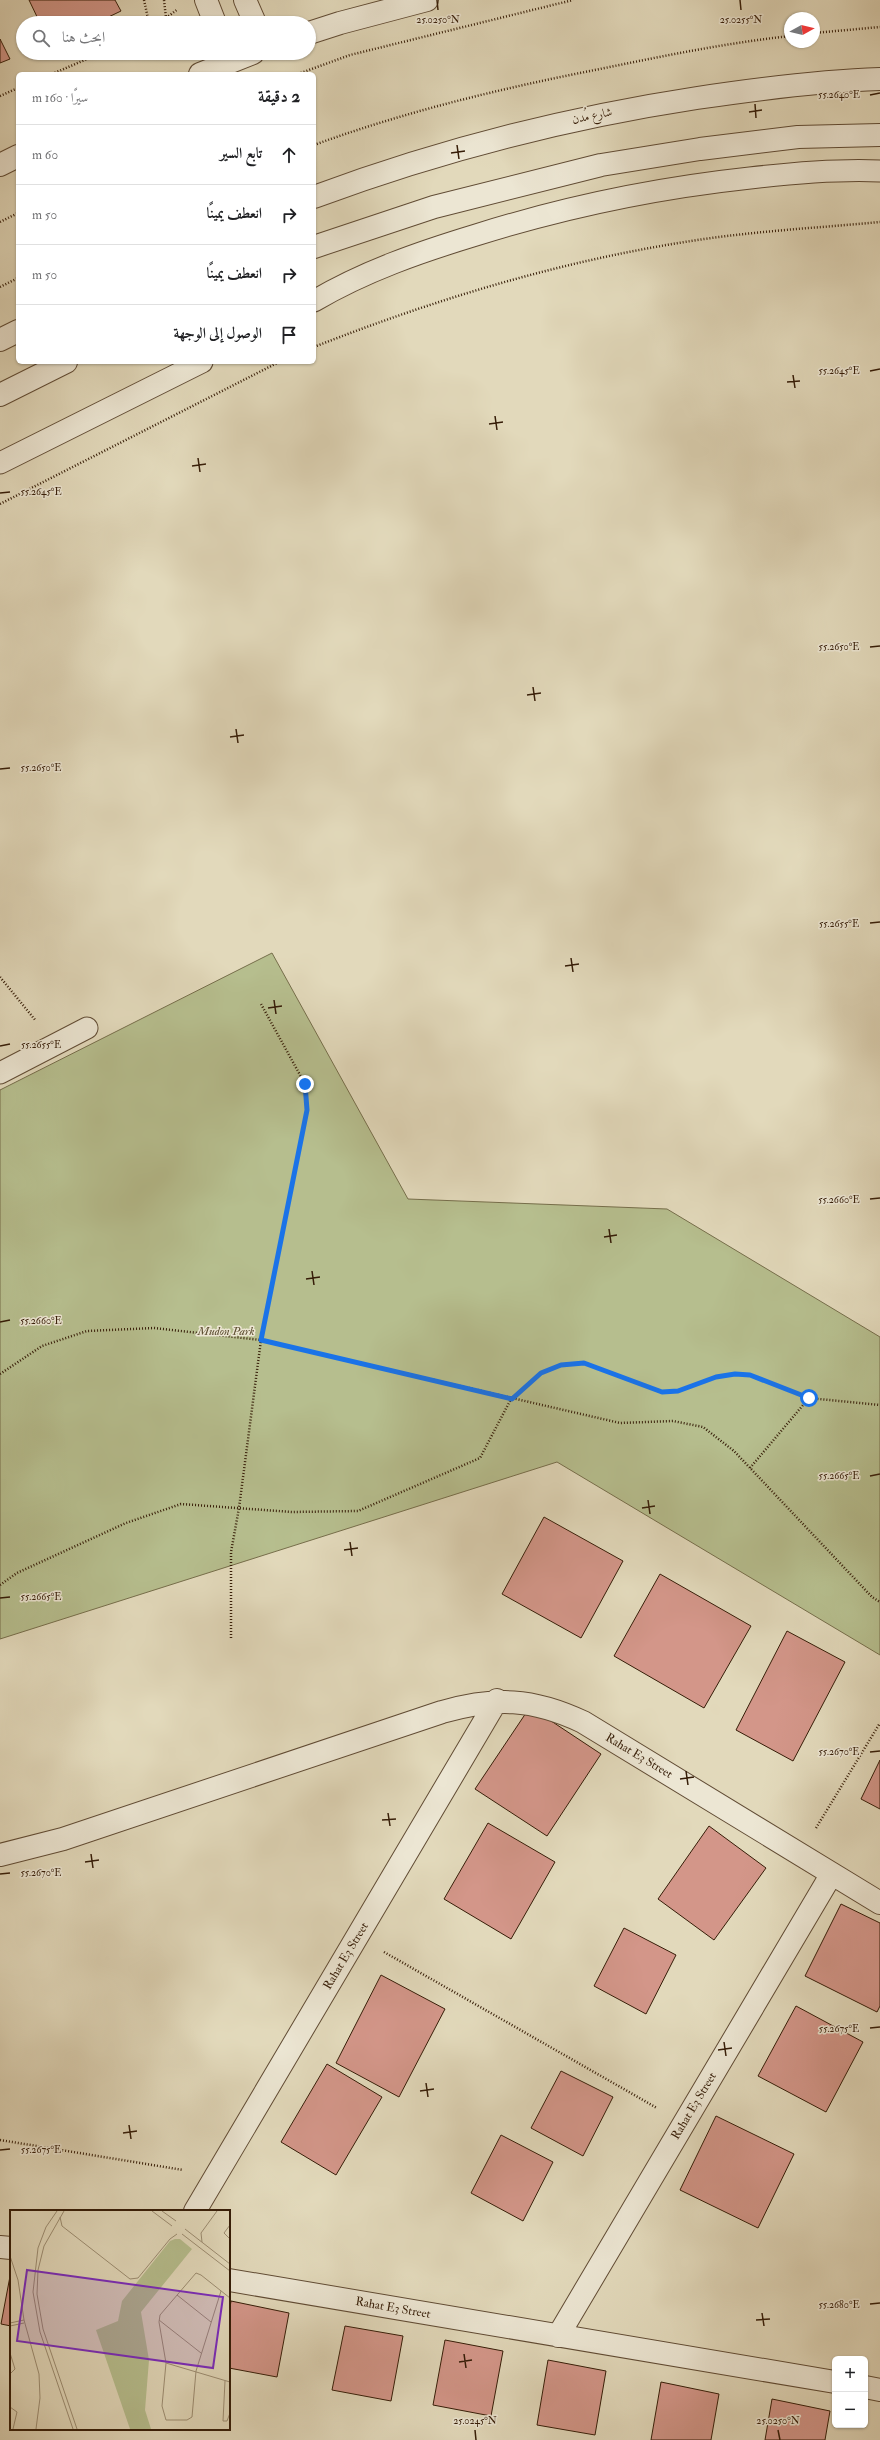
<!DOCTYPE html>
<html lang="ar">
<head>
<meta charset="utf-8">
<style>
  :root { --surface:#fff; --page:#f2f2f2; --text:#202124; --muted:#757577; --line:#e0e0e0 }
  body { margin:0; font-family:"IM FELL Double Pica",Amiri,serif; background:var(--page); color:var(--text); direction:rtl }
  .controls { position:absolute; right:12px; bottom:12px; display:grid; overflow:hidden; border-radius:6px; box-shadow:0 1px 3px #0004 }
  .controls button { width:36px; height:36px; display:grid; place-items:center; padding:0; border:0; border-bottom:1px solid var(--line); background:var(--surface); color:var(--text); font:20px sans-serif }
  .compass { position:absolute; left:784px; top:12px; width:36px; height:36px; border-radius:50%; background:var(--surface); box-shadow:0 1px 3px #0004; rotate:82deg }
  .stop { position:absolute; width:12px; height:12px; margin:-9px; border:3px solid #1a73e8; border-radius:50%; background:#fff }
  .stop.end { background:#1a73e8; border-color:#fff; box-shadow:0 1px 4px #0008 }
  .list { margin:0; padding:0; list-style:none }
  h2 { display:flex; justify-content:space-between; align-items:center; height:52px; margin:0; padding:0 16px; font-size:17px }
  h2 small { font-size:13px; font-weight:400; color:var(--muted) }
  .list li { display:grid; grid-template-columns:26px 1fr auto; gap:12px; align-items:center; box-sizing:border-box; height:60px; padding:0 16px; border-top:1px solid var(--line) }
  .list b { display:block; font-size:15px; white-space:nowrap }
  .list em { font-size:13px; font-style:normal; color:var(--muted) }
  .icon { flex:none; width:22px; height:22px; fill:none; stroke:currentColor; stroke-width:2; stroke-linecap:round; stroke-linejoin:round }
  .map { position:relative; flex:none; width:880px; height:2440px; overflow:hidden; direction:ltr }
  .search { position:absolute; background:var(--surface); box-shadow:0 1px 3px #0004; left:16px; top:16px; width:300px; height:44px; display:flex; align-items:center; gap:10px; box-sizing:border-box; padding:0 14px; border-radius:22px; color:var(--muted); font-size:15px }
  .panel { position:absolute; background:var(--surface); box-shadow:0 1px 3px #0004; left:16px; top:72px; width:300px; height:292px; border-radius:6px; direction:rtl }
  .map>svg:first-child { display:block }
</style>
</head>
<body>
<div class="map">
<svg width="880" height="2440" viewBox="0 0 880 2440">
  <rect width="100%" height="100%" fill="#e2d9bb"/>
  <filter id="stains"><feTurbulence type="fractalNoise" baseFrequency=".005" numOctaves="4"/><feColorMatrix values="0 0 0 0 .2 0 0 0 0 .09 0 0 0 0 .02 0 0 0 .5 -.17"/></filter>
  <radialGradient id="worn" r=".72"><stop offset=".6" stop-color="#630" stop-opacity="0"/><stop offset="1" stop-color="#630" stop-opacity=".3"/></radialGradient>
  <!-- green -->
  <path fill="#b6be8e" stroke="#766e4b" d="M272 953 408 1199 667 1209 880 1337V1655L557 1462 0 1639V1090Z"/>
  <!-- building -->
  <path fill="#d39689" stroke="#361d08" d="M29 0H115L121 11 96 23H40Z
    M0 39 10 59 0 63Z
    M544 1517 623 1561 581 1638 502 1594Z
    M660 1574 751 1626 704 1708 614 1656Z
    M787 1631 845 1662 793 1761 736 1730Z
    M530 1707 601 1754 547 1836 475 1789Z
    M880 1760V1809L861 1799Z
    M488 1823 555 1862 511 1939 444 1899Z
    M709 1826 766 1868 714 1940 658 1899Z
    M841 1904 880 1923V2006L877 2012 805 1976Z
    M624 1928 676 1955 646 2014 594 1986Z
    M381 1975 445 2009 399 2097 336 2063Z
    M796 2006 863 2042 826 2112 758 2076Z
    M327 2064 382 2097 336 2175 281 2142Z
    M561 2071 613 2097 583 2156 531 2128Z
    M716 2116 794 2154 758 2228 680 2190Z
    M501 2135 553 2162 523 2221 471 2193Z
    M11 2271V2326L1 2324Z
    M231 2301 289 2313 277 2377 229 2368V2314Z
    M345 2326 403 2336 391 2401 332 2390Z
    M445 2340 503 2351 491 2416 433 2405Z
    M548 2360 606 2371 595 2435 537 2425Z
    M661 2382 719 2394 711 2440H651Z
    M772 2399 830 2411 825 2440H765Z"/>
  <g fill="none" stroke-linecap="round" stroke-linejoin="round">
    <defs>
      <path id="service" d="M314 301C365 271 420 252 476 235 565 207 657 188 750 178 793 173 837 169 880 171
        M0 463 202 362
        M0 1073 87 1028"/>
      <path id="minor" d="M206 0 215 23
        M245 0 255 23
        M0 1855 63 1839 442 1712C496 1697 532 1698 583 1722L880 1903
        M195 2211 497 1700
        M0 2247 11 2248
        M229 2280 835 2382
        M558 2336 831 1875
        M865 2387 880 2390"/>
      <path id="tertiary" d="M309 33 340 23 427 0
        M200 74 253 53
        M0 165 18 156
        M314 197C438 151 566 118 697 98 757 89 819 81 880 79
        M314 247 434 207 601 165 700 149 798 137 880 135
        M0 340 18 331
        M0 395 66 362"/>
    </defs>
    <!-- service casing -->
    <use href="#service" stroke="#614c35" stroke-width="23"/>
    <!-- minor casing -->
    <use href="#minor" stroke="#614c35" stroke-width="24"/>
    <!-- tertiary casing -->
    <use href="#tertiary" stroke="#614c35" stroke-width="24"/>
    <!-- path -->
    <path stroke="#361d08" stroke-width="2.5" stroke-dasharray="1 2" stroke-linecap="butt" d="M144 0 149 23
      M166 18 178 9
      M161 23 166 18 164 0
      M814 33 880 27
      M52 74 101 53
      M298 74 350 55 573 0
      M0 96 18 88
      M314 145C407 111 503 88 600 69 663 56 726 43 790 36
      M0 222 18 213
      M0 287 18 278
      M314 347C436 299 561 261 691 241 754 231 817 228 880 222
      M0 504 279 362
      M0 977 36 1021
      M0 1374 42 1346 87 1331 154 1328 261 1340 620 1423 673 1421 703 1427 734 1451 872 1597 880 1602
      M750 1468 809 1398
      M0 1585 17 1573 126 1523 181 1504 292 1512 358 1511 480 1458 511 1399 541 1373 561 1365 584 1363 662 1392 678 1391 716 1377 735 1374 750 1375 809 1398 880 1405
      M231 1638V1552L239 1508 261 1340 307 1110 305 1084 261 1004
      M816 1828 880 1723
      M384 1952 657 2108
      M0 2140 183 2170"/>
    <!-- service -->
    <use href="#service" stroke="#ece6d3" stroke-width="21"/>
    <!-- minor -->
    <use href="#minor" stroke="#ece6d3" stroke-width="22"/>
    <!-- tertiary -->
    <use href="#tertiary" stroke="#ece6d3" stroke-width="22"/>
  </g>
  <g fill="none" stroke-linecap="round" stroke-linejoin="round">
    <!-- route -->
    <path stroke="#1a73e8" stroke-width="5" d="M305 1084 307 1110 261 1340 512 1399 541 1373 561 1365 584 1363 662 1392 678 1391 716 1377 735 1374 750 1375 809 1398"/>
  </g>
  <!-- ticks -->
  <path fill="none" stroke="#361d08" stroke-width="1.5" d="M437 0 438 10M740 0 741 10M870 95 880 93M755 104 756 118M749 112 762 110M457 145 459 159M451 153 465 151M870 371 880 369M793 375 795 388M787 382 800 381M495 416 497 430M489 424 503 422M198 458 200 472M192 466 206 464M0 493 10 492M870 647 880 646M533 687 535 701M527 695 541 693M236 729 238 743M230 737 244 735M0 769 10 768M870 923 880 922M571 958 573 972M565 966 579 964M274 1000 276 1014M268 1008 282 1006M0 1046 10 1044M870 1199 880 1198M609 1229 611 1243M604 1237 617 1235M312 1271 314 1285M306 1279 320 1277M0 1322 10 1320M870 1476 880 1474M648 1500 650 1514M642 1508 655 1506M350 1542 352 1556M344 1550 358 1548M0 1598 10 1597M870 1752 880 1751M686 1771 688 1785M680 1779 694 1777M388 1813 390 1826M382 1820 396 1819M91 1854 93 1868M85 1862 99 1860M0 1874 10 1873M870 2028 880 2027M724 2042 726 2056M718 2050 732 2048M426 2083 428 2097M420 2091 434 2089M129 2125 131 2139M123 2133 137 2131M0 2150 10 2149M870 2304 880 2303M762 2313 764 2326M756 2320 770 2319M464 2354 466 2368M459 2362 472 2360M475 2430 476 2440M778 2430 780 2440"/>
  <g text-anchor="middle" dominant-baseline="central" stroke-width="3" stroke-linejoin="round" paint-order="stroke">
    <!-- street labels -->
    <g font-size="12" fill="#361d08" stroke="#ece6d3">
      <text transform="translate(592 116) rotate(-12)">شارع مُدن</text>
      <text transform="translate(639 1756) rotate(31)">Rahat E3 Street</text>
      <text transform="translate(346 1956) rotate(-59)">Rahat E3 Street</text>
      <text transform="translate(694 2106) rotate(-59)">Rahat E3 Street</text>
      <text transform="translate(393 2308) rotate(10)">Rahat E3 Street</text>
    </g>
    <!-- park labels -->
    <g font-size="12" font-style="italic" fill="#5c4d30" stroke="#ece6d3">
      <text x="226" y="1331">Mudon Park</text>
    </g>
  </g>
  <!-- overview -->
  <g transform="translate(10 2210)">
    <rect width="220" height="220" fill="#e2d9bb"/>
    <path d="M165 29H170L182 39 131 102 139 150 135 200 141 219H120L86 120 108 111 112 91 160 31Z" fill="#b6be8e"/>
    <path fill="none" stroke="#9d8e73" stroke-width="1" d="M47 1 36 17 28 38 23 82 30 122 63 219M54 1 34 36 28 60 27 84 33 119 67 219M142 1 162 16M152 1 166 11M50 7 52 16 120 69 128 68 160 29 167 24M220 15 214 23 220 29M175 19 220 54M172 24 220 61M192 32 191 23 207 1M0 46 8 70 14 110 29 164 30 188 26 219M211 81 186 161 182 207 177 210H156L152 196 156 153 149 112 150 105 186 63 191 65 220 88M167 85 201 112M149 110 191 143M0 113 14 110M0 116 14 113M0 143 5 159 0 164M156 153 220 172M215 171 213 211H217L220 203M0 197 7 202 3 219"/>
    <path fill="#7b2cbf" fill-opacity="0.15" stroke="#7b2cbf" stroke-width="2" d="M17 60 213 87 203 158 7 131Z"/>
    <rect width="220" height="220" fill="none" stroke="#361d08" stroke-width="2"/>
  </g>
  <g font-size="10" text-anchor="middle" fill="#361d08" stroke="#ece6d3" stroke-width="3" stroke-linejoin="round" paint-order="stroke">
    <text x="438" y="23">25.0250°N</text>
    <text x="741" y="23">25.0255°N</text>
    <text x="839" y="98">55.2640°E</text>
    <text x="839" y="374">55.2645°E</text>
    <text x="41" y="495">55.2645°E</text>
    <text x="839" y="650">55.2650°E</text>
    <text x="41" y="771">55.2650°E</text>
    <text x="839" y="927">55.2655°E</text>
    <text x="41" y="1048">55.2655°E</text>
    <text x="839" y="1203">55.2660°E</text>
    <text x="41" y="1324">55.2660°E</text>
    <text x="839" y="1479">55.2665°E</text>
    <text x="41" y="1600">55.2665°E</text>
    <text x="839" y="1755">55.2670°E</text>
    <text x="41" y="1876">55.2670°E</text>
    <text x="839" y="2032">55.2675°E</text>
    <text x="41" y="2153">55.2675°E</text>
    <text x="839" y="2308">55.2680°E</text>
    <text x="475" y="2424">25.0245°N</text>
    <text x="778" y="2424">25.0250°N</text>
  </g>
  <rect width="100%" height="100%" filter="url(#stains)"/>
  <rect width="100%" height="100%" fill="url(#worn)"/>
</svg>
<div class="controls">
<button>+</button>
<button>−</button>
</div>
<svg class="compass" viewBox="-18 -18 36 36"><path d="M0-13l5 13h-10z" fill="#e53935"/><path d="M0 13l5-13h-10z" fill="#757577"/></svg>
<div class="stop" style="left:809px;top:1398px"></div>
<div class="stop end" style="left:305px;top:1084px"></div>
<div class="search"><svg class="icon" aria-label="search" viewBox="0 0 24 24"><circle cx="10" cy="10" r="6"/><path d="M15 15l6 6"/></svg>ابحث هنا</div>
<section class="panel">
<h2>2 دقيقة<small>سيرًا · 160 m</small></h2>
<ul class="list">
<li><svg class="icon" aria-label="ahead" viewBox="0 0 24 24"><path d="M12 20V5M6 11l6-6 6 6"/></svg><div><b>تابع السير</b></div><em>60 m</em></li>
<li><svg class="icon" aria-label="right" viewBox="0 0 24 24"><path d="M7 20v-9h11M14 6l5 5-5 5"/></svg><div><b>انعطف يمينًا</b></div><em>50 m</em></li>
<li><svg class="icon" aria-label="right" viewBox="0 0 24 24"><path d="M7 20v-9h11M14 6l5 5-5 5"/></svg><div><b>انعطف يمينًا</b></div><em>50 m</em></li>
<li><svg class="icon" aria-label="arrive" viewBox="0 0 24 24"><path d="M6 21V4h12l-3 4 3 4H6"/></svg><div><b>الوصول إلى الوجهة</b></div></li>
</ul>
</section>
</div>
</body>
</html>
